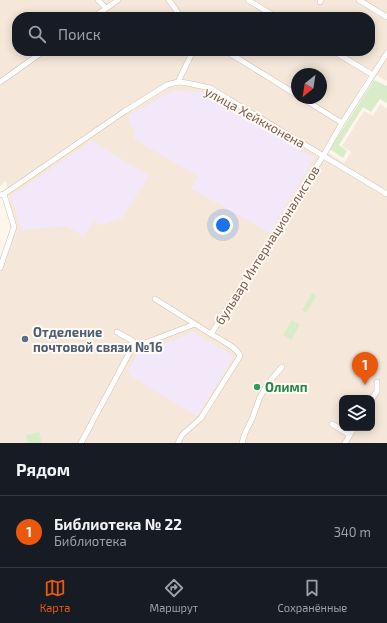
<!DOCTYPE html>
<html lang="ru">
<head>
<meta charset="utf-8">
<style>
  :root { --surface:#171b24; --page:#242831; --text:#f1f3f6; --muted:#9ea1a6; --line:#363941; --accent:#ea580c }
  body { margin:0; font-family:"Exo 2",sans-serif; background:var(--page); color:var(--text) }
  .controls { position:absolute; right:12px; bottom:12px; display:grid; overflow:hidden; border-radius:8px; box-shadow:0 2px 10px #0003 }
  .controls button { width:36px; height:36px; display:grid; place-items:center; padding:0; border:0; border-bottom:1px solid var(--line); background:var(--surface); color:var(--text); font:20px sans-serif }
  .compass { position:absolute; left:291px; top:68px; width:36px; height:36px; border-radius:50%; background:var(--surface); box-shadow:0 2px 10px #0003; rotate:210deg }
  .you { position:absolute; left:223px; top:225px; width:14px; height:14px; margin:-10px; border:3px solid #fff; border-radius:50%; background:#1a73e8; box-shadow:0 0 0 6px #1a73e833 }
  .badge { display:grid; place-items:center; width:26px; height:26px; border-radius:50%; background:var(--accent); color:#fff; font-size:13px; font-weight:700 }
  .pin { position:absolute; translate:-50% -33px; filter:drop-shadow(0 1px 2px #0008) }
  .pin::after { content:''; position:absolute; top:21px; width:14px; height:12px; background:inherit; clip-path:polygon(0 0,100% 0,50% 100%) }
  .list { margin:0; padding:0; list-style:none }
  h2 { display:flex; justify-content:space-between; align-items:center; height:52px; margin:0; padding:0 16px; font-size:17px }
  h2 small { font-size:13px; font-weight:400; color:var(--muted) }
  .list li { display:grid; grid-template-columns:26px 1fr auto; gap:12px; align-items:center; box-sizing:border-box; height:72px; padding:0 16px; border-top:1px solid var(--line) }
  .list b { display:block; font-size:15px; white-space:nowrap }
  .list p { margin:0; font-size:13px; white-space:nowrap; color:var(--muted) }
  .list em { font-size:13px; font-style:normal; color:var(--muted) }
  .icon { flex:none; width:22px; height:22px; fill:none; stroke:currentColor; stroke-width:2; stroke-linecap:round; stroke-linejoin:round }
  .map { position:relative; flex:none; width:387px; height:443px; overflow:hidden }
  .search { position:absolute; background:var(--surface); box-shadow:0 2px 10px #0003; left:12px; right:12px; top:12px; height:44px; display:flex; align-items:center; gap:10px; box-sizing:border-box; padding:0 14px; border-radius:16px; color:var(--muted); font-size:15px }
  .sheet { height:124px; background:var(--surface) }
  nav { display:flex; justify-content:space-around; align-items:center; box-sizing:border-box; height:56px; border-top:1px solid var(--line); background:var(--surface); font-size:11px; color:var(--muted) }
  nav a { display:grid; justify-items:center; gap:2px }
  nav .on { color:var(--accent) }
  .map>svg:first-child { display:block }
</style>
</head>
<body>
<div class="map">
<svg width="387" height="443" viewBox="0 0 387 443">
  <rect width="100%" height="100%" fill="#fdf6ec"/>
  <!-- residential -->
  <path fill="#f5e8da" fill-rule="evenodd" d="M0 0H387V81L370 72 344 116 323 149 344 163 351 152 342 146 364 111 373 116 380 104 387 109V443H0V273L15 232V227L6 181 0 186ZM17 17H370V51H17ZM297 74H321V98H297ZM342 398H372V428H342Z"/>
  <!-- education -->
  <path fill="#f3e8fa" d="M173 91 203 92 314 158 270 233 191 188 198 176 133 138 135 133 128 116Z
    M92 141 149 176 121 219 100 225 94 221 84 236 66 226 22 230 11 196Z
    M193 332 234 356 197 416 131 376 128 370 137 355Z"/>
  <!-- green -->
  <path fill="#d8ecc9" d="M374 80 387 86V103L380 99 371 112 363 107 339 145 347 151 343 158 330 149Z
    M312 293 316 296 306 313 302 310Z
    M292 320 300 325 291 340 283 335Z
    M39 432 42 443H28L26 435Z"/>
  <g fill="none" stroke-linecap="round" stroke-linejoin="round">
    <defs>
      <path id="minor" d="M98 0 106 8
        M169 0 181 17
        M248 0 276 17
        M359 0 387 17
        M320 2 321 0
        M94 17 118 0
        M226 51 297 95
        M333 51 373 75
        M0 82 44 51
        M178 82 193 51
        M302 98 342 123
        M0 195 4 194 125 111 167 85 178 82 187 83 210 88 387 194
        M0 268 14 227 4 194
        M155 299 211 334 323 156 342 123 387 53
        M117 332 133 341 132 348
        M372 399 377 391V382
        M332 424 350 435
        M81 443 132 348 195 324
        M178 443 182 435 201 418 240 356C237 347 219 339 211 334
        M242 443 245 433 252 419 260 397 269 382 282 367
        M345 443 354 428"/>
    </defs>
    <!-- minor casing -->
    <use href="#minor" stroke="#d1beb0" stroke-width="6"/>
    <!-- minor -->
    <use href="#minor" stroke="#fff" stroke-width="5"/>
  </g>
  <!-- markers -->
  <circle fill="#5c6f8a" stroke="#fffaf3" stroke-width="1.5" cx="25" cy="339" r="4"/>
  <circle fill="#2e9e5b" stroke="#fffaf3" stroke-width="1.5" cx="257" cy="387" r="4"/>
  <g text-anchor="middle" dominant-baseline="central" stroke-width="4" stroke-linejoin="round" paint-order="stroke">
    <!-- street labels -->
    <g font-size="13" fill="#7a5c4d" stroke="#fffaf3">
      <text transform="translate(255 117) rotate(29)">улица Хейкконена</text>
      <text transform="translate(267 245) rotate(-58)">бульвар Интернационалистов</text>
    </g>
    <!-- service labels -->
    <g font-size="13" font-weight="bold" fill="#4e5e75" stroke="#fffaf3" text-anchor="start">
      <text x="33" y="332">Отделение<tspan x="33" dy="15">почтовой связи №16</tspan></text>
    </g>
    <!-- leisure labels -->
    <g font-size="13" font-weight="bold" fill="#27864d" stroke="#fffaf3" text-anchor="start">
      <text x="265" y="387">Олимп</text>
    </g>
  </g>
</svg>
<div class="controls">
<button><svg class="icon" aria-label="layers" viewBox="0 0 24 24"><path d="M12 4l9 5-9 5-9-5zM3 14l9 5 9-5"/></svg></button>
</div>
<svg class="compass" viewBox="-18 -18 36 36"><path d="M0-13l5 13h-10z" fill="#e53935"/><path d="M0 13l5-13h-10z" fill="#9ea1a6"/></svg>
<div class="you"></div>
<div class="pin badge" style="left:365px;top:385px">1</div>
<div class="search"><svg class="icon" aria-label="search" viewBox="0 0 24 24"><circle cx="10" cy="10" r="6"/><path d="M15 15l6 6"/></svg>Поиск</div>
</div>
<section class="sheet">
<h2>Рядом<small></small></h2>
<ul class="list">
<li><span class="badge">1</span><div><b>Библиотека № 22</b><p>Библиотека</p></div><em>340 m</em></li>
</ul>
</section>
<nav>
<a class="on"><svg class="icon" aria-label="map" viewBox="0 0 24 24"><path d="M3 6l6-2 6 2 6-2v14l-6 2-6-2-6 2zM9 4v14M15 6v14"/></svg>Карта</a>
<a><svg class="icon" aria-label="directions" viewBox="0 0 24 24"><path d="M12 3l9 9-9 9-9-9zM9 14v-3h6M13 9l2 2-2 2"/></svg>Маршрут</a>
<a><svg class="icon" aria-label="saved" viewBox="0 0 24 24"><path d="M7 4h10v16l-5-4-5 4z"/></svg>Сохранённые</a>
</nav>
</body>
</html>
